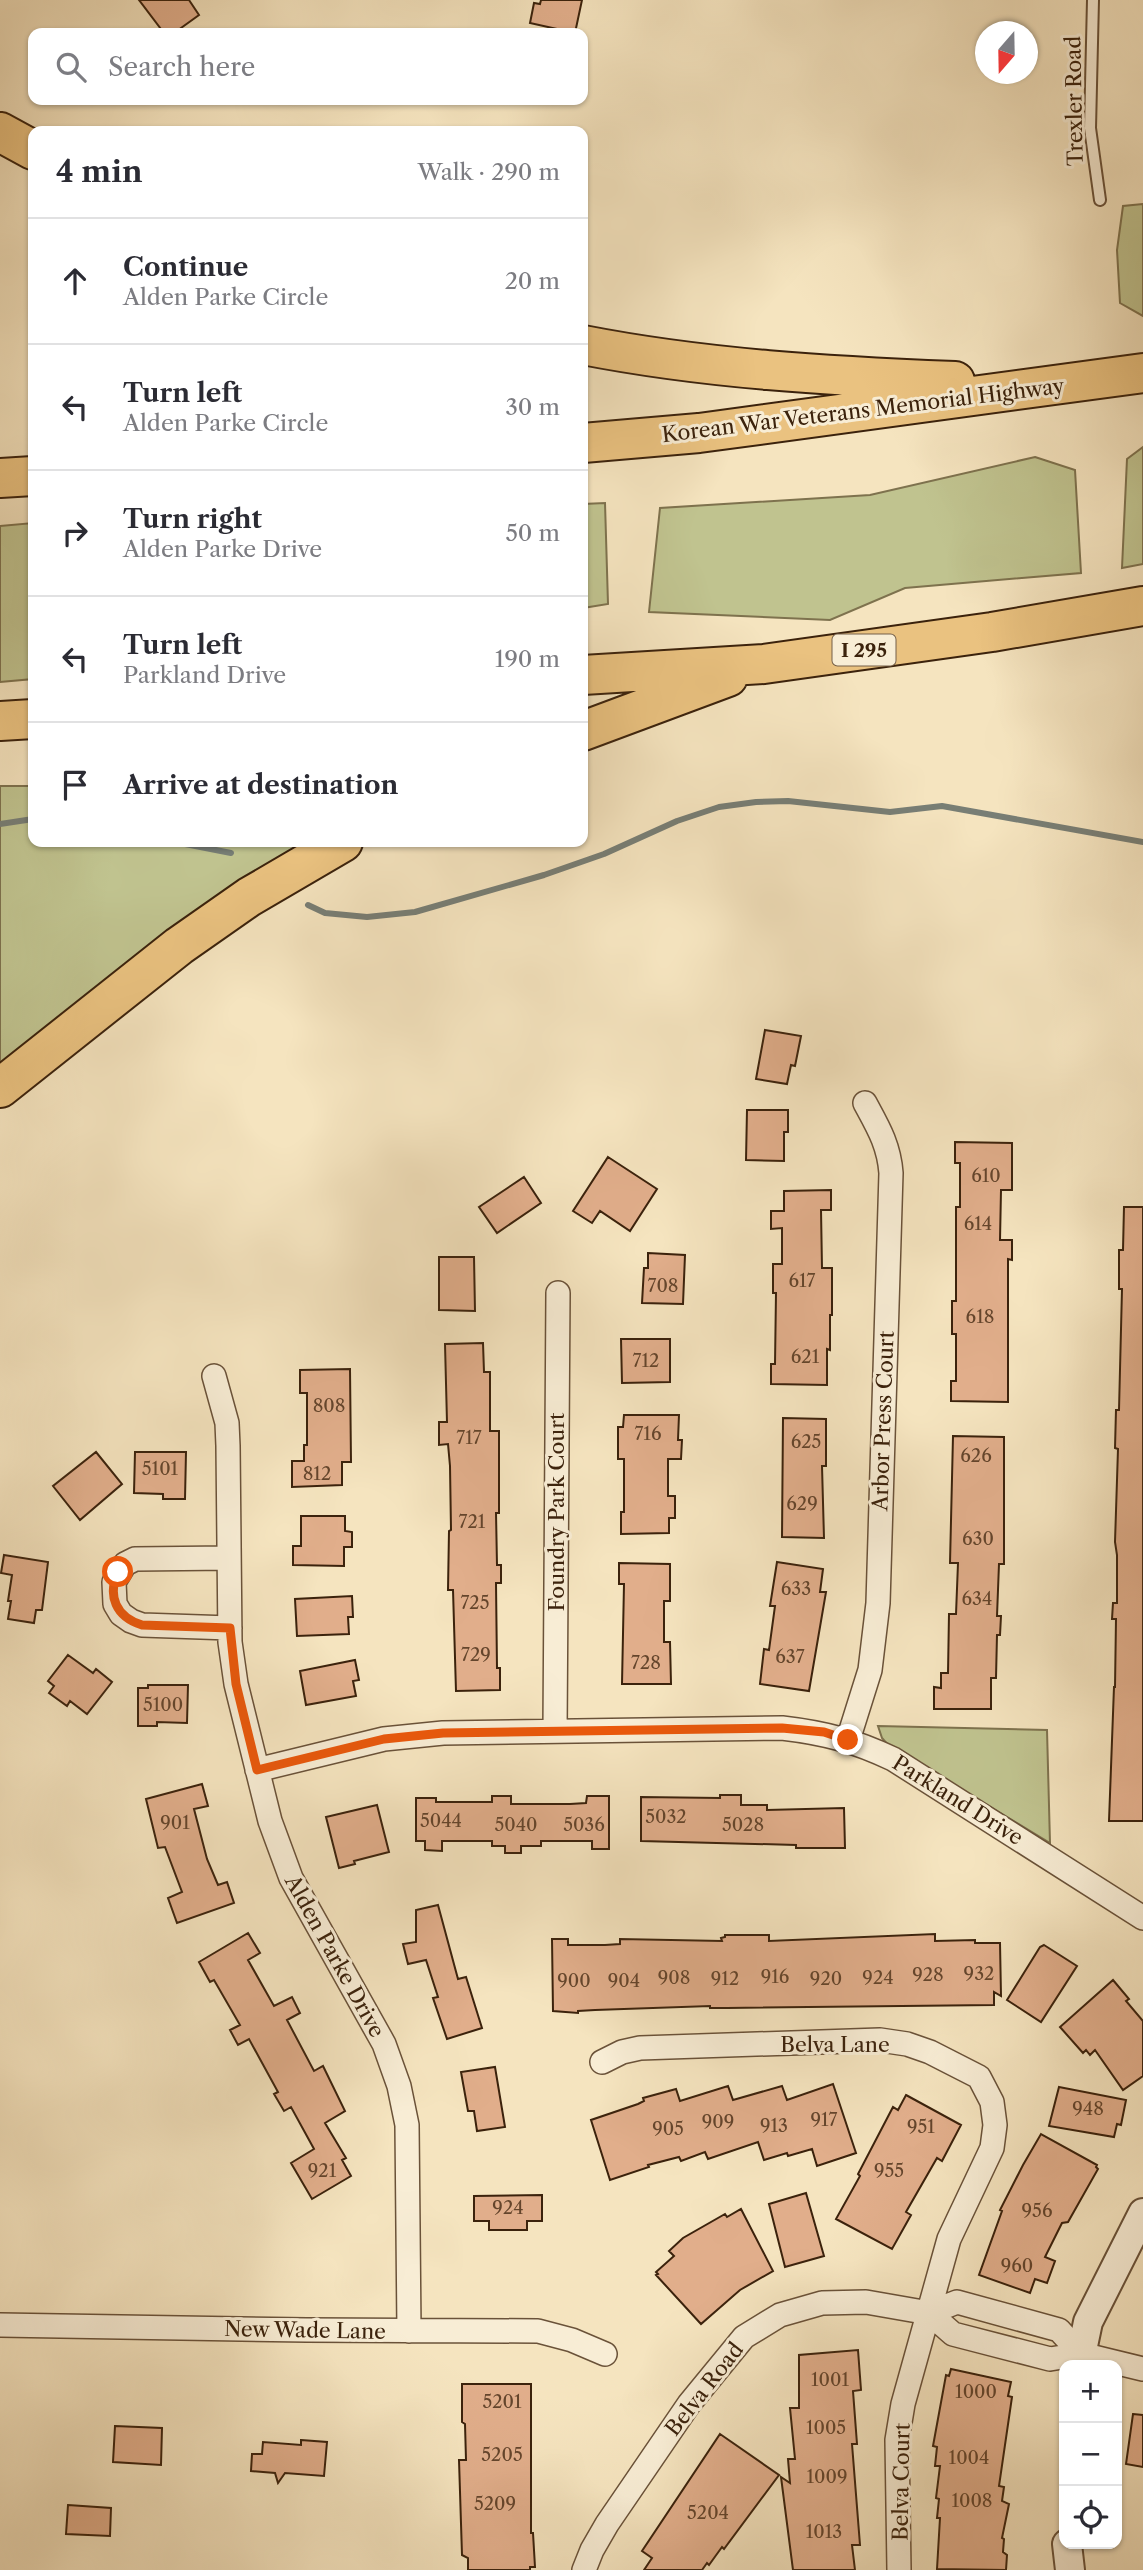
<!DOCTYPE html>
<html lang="en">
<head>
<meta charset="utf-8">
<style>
  :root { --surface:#fff; --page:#f2f2f3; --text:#2b2b33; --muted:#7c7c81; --line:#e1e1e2 }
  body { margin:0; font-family:"Libre Caslon Text",serif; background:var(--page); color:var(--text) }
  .controls { position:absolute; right:21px; bottom:21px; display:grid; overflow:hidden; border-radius:14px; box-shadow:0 2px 5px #0004 }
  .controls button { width:63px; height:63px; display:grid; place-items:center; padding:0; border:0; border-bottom:2px solid var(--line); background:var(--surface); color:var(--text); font:35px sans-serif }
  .compass { position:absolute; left:975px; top:21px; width:63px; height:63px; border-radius:50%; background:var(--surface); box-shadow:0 2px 5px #0004; rotate:200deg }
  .stop { position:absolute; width:21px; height:21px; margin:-16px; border:5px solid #ea580c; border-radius:50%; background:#fff }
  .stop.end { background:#ea580c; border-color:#fff; box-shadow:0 2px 7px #0008 }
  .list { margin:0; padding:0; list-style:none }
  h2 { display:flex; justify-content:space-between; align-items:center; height:91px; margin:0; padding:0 28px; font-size:30px }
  h2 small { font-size:23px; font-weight:400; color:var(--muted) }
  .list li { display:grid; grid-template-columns:46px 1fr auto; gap:21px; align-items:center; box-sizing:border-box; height:126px; padding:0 28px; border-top:2px solid var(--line) }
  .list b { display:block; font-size:26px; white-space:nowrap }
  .list p { margin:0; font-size:23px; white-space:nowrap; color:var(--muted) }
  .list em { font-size:23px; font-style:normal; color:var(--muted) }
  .icon { flex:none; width:38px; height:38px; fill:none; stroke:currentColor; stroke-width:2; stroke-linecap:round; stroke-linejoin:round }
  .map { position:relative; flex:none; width:1143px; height:2570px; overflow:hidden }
  .search { position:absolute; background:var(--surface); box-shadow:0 2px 5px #0004; left:28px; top:28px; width:560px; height:77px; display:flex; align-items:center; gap:18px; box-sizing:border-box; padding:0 24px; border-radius:14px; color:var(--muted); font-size:26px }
  .panel { position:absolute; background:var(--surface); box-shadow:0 2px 5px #0004; left:28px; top:126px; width:560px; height:721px; border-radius:14px }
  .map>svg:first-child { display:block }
</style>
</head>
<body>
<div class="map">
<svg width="1143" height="2570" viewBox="0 0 1143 2570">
  <rect width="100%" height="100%" fill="#f5e4bf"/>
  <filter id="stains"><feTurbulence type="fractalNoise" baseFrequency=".00286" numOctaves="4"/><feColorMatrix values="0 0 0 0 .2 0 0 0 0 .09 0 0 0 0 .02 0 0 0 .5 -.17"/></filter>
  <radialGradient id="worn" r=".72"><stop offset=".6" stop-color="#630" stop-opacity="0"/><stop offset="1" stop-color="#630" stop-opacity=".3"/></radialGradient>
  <!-- green -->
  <path fill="#c0c38f" stroke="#7e724e" stroke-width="2" d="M1143 204V316L1120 303 1117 250 1123 206Z
    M1143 447V564L1122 568 1127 459Z
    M1035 457 1075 470 1081 573 905 588 830 620 649 612 660 508 870 495Z
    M605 503 608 604 583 608V504Z
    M33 523V679L0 682V526Z
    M0 786H33V842H314L0 1067Z
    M878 1726 1047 1730 1050 1843 889 1746 882 1738Z"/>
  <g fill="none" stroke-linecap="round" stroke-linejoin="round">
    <!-- stream -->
    <path stroke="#787e75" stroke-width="6" d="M0 824 33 819
      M175 842 231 853
      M308 905 325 913 367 917 415 912 544 875 604 854 677 821 719 807 756 802 788 801 890 812 942 806 1143 842"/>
  </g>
  <!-- building -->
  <path fill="#e1ae8b" stroke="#3b220c" stroke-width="2" d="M139 0H189L199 15 174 33H164Z
    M541 0H582L575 33 530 23 534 3 540 4Z
    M765 1030 801 1036 795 1066 791 1065 787 1084 756 1079Z
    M747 1110H788V1132H784V1161L746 1160Z
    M955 1142 1012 1143V1190H1001L1000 1240H1012V1260L1008 1259V1402L951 1401V1381H956V1334H952V1301H956V1207H960V1163H955Z
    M608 1157 657 1189 630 1231 600 1211 592 1223 573 1211Z
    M524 1177 541 1203 497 1233 479 1207Z
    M831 1190V1210H821L822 1268H832V1315H830V1350L827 1349V1385L771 1384V1364H775L776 1293H773V1264H782V1228L771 1229V1211H784V1191Z
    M1124 1207H1143V1821H1109L1114 1687H1115L1116 1619H1112L1113 1603H1117V1555L1115 1542 1118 1449 1115 1448 1116 1410H1119L1122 1289H1119V1250H1123Z
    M648 1253 685 1255 683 1304 642 1303 644 1268H648Z
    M439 1257H474L475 1311 439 1310Z
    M621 1339H670V1382L622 1383Z
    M483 1343 484 1372H490V1431H499V1513H496L497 1565H501V1583H496L497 1668H500V1690L456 1691 453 1590H448L449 1531 451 1530 450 1466 448 1444 439 1445V1422H447L445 1344Z
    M350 1369 351 1462H342V1485L292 1487V1461H304V1445H307V1393H300V1370Z
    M624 1415H679L678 1440H682L681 1459H668V1496H675V1518H669V1533L621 1534V1512H624V1459H618V1427H623Z
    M783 1418 826 1419V1466H822L824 1538 782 1537Z
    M953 1436 1004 1437V1564H999L997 1616H1001L1000 1635H997L996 1678H991V1709H934V1687L941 1688V1673H948L949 1614H956L958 1563H950Z
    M96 1452 122 1484 80 1520 53 1486Z
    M135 1452H186L185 1499H163V1494L134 1493Z
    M301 1516H345V1531L352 1532V1547H344V1566L293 1565V1546H301Z
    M4 1555 48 1562 42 1610H36L34 1623 8 1619 11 1601H8L12 1575 1 1573Z
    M777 1562 823 1569 820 1592H826L809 1691 760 1684 764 1649 769 1650 775 1606H770Z
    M619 1563 670 1564V1601H664V1642H670L671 1684H622L624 1584H619Z
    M352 1596 353 1617H348L349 1634 297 1636 295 1599Z
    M68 1655 93 1673 96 1669 112 1682 87 1714 70 1701 67 1706 49 1693 54 1686 48 1681Z
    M355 1660 359 1680 353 1681 356 1696 306 1705 300 1671Z
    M148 1685H188L187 1723 157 1722V1726H138V1688H148Z
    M202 1784 208 1806 194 1809 207 1859 218 1885 227 1882 234 1903 177 1923 168 1898 182 1892 165 1847 158 1848 146 1799Z
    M720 1795H741V1805H767V1810L844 1808 845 1848H796V1845L641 1841V1797L720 1798Z
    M492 1796H511V1804H570L586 1803 587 1796H609V1849H592V1841H541V1846H521V1853H505V1846H492V1841H442V1851L425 1850V1841H416V1798H436V1802H492Z
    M377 1805 389 1852 354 1861 355 1864 339 1868 326 1817Z
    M438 1905 458 1979 466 1977 482 2028 447 2039 433 1998 438 1997 426 1960 408 1964 403 1944 416 1942V1910Z
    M248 1933 260 1953 248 1960 274 2006 292 1997 300 2013 287 2020 314 2071 323 2066 345 2111 325 2123 346 2158 342 2160 351 2176 312 2199 291 2163 314 2149 291 2107 284 2111 274 2094 278 2092 249 2039 238 2045 230 2030 240 2025 214 1980 210 1982 199 1962Z
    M935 1934V1941L975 1940V1943H1000L1001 1996 994 1992V2005L727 2008H710V2006L595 2010 578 2011V2013L553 2011 552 1939H568V1945H605L620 1944V1939L722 1941 721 1938 725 1937V1935H769V1941Z
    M1044 1945 1077 1966 1041 2022 1007 2000 1040 1947Z
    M1113 1980 1129 1999 1126 2001 1143 2021V2076L1123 2090 1095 2050 1090 2055 1086 2050 1083 2053 1060 2027Z
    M495 2067 505 2127 477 2131 474 2111H468L461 2072Z
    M833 2084 856 2153 817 2166 812 2149 788 2156 787 2153 764 2160 758 2142 708 2159 705 2152 681 2161 679 2157 648 2165 649 2167 610 2180 591 2120 638 2104 644 2101 643 2098 676 2089 680 2101 728 2086 733 2100 782 2086 787 2100Z
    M1059 2087 1126 2100 1121 2125 1117 2124 1114 2137 1049 2126Z
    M906 2095 961 2125 942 2161 937 2158 906 2212 911 2215 892 2249 836 2219 860 2176 858 2174 893 2107 898 2110Z
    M1041 2134 1097 2165 1096 2167 1098 2169 1068 2222 1062 2223 1045 2257 1055 2261 1047 2283 1035 2279 1030 2293 979 2275 1002 2211 1000 2210 1023 2165Z
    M806 2193 824 2256 785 2267 769 2204Z
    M542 2195V2221H527V2230H489V2221H474V2196Z
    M741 2209 773 2271 740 2290 701 2324 656 2275 658 2274 656 2272 674 2256 669 2251 683 2238 725 2214 727 2217Z
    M858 2350 861 2390 853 2391 857 2444H852L860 2545H852L855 2570H793L781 2477 790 2483 788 2459H795L790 2408H799V2355Z
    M951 2369 1011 2382 1008 2396 1012 2397 999 2486 1004 2487 1002 2501 1009 2504 1002 2538 1004 2539 1003 2552 1007 2555 1006 2570 937 2569 940 2518H937L939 2499 936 2498 940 2466H935L937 2447 933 2446 946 2375 949 2376Z
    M462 2384H531V2533H533L535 2567H530V2570H468V2558L462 2555 459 2460H466L465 2424 462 2422Z
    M1133 2414 1143 2415V2467L1126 2464Z
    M115 2426 162 2428 161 2465 113 2462Z
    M720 2434 779 2475 724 2549 722 2547 709 2565 707 2563 702 2570H644L652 2558 642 2551Z
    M301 2440 327 2442 324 2476 285 2473 278 2483 275 2473 251 2471 252 2454H262L263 2442 301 2445Z
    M68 2505 111 2508 110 2536 66 2534Z"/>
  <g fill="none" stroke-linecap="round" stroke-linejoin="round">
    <defs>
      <path id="service" d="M1093 0 1090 128 1100 200"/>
      <path id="minor" d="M214 1376 227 1423 228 1446 230 1642 236 1684 270 1821 291 1878 384 2044 399 2086 407 2125 409 2331
        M229 1558 135 1559 125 1564 114 1582 115 1604 121 1614 131 1621 142 1625 230 1628
        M555 1731 558 1293
        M848 1740 870 1670 878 1603 891 1173C889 1145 878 1127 865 1103
        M257 1770 384 1739 443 1733 782 1728C825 1733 855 1741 893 1759L1143 1918
        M602 2062 622 2052 640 2048 880 2040 907 2044 930 2052 979 2077 992 2102 995 2125 992 2148 949 2239 903 2404 897 2440 899 2570
        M929 2313 953 2334 1050 2359 1081 2354 1143 2369
        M0 2325 307 2330 538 2331 572 2340 605 2354
        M584 2570 592 2550 607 2524 689 2404 744 2337 780 2315 822 2303 866 2302 929 2313 957 2302 1059 2330 1081 2354"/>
      <path id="tertiary" d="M1079 2365 1088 2322 1143 2213
        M1067 2544 1070 2570"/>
      <path id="motorway" d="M0 132 33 150
        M583 345C706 369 830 376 955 381
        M583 443 699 433 1143 373
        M0 478 33 476
        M583 675 764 664 992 632 1143 606
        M0 721 33 719
        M583 731 728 677
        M0 1088 179 946 249 897 343 842"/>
    </defs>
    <!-- service casing -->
    <use href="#service" stroke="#6a5239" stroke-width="14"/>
    <!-- minor casing -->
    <use href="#minor" stroke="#6a5239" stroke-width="26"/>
    <!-- tertiary casing -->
    <use href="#tertiary" stroke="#6a5239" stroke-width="32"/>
    <!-- motorway casing -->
    <use href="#motorway" stroke="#3b220c" stroke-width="42"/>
    <!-- service -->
    <use href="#service" stroke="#f8edd5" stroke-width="10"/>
    <!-- minor -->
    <use href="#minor" stroke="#f8edd5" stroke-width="23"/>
    <!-- tertiary -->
    <use href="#tertiary" stroke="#f8edd5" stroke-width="28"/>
    <!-- motorway -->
    <use href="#motorway" stroke="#eac280" stroke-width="38"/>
  </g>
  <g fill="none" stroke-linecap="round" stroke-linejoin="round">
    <!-- route -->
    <path stroke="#ea580c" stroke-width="9" d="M118 1572C107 1596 116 1617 142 1625L230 1628 236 1684 257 1770 384 1739 443 1733 782 1728 824 1732 848 1740"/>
  </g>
  <g text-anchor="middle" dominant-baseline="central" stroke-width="6" stroke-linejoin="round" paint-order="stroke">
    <!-- number labels -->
    <g font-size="18" fill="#64452c">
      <text x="986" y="1176">610</text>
      <text x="978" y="1224">614</text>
      <text x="802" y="1281">617</text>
      <text x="663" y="1286">708</text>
      <text x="980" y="1317">618</text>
      <text x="805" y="1357">621</text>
      <text x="646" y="1361">712</text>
      <text x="329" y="1406">808</text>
      <text x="648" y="1434">716</text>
      <text x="469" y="1438">717</text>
      <text x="806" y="1442">625</text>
      <text x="976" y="1456">626</text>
      <text x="160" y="1469">5101</text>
      <text x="317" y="1474">812</text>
      <text x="802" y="1504">629</text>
      <text x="472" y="1522">721</text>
      <text x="978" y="1539">630</text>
      <text x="796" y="1589">633</text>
      <text x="977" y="1599">634</text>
      <text x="475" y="1603">725</text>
      <text x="476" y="1655">729</text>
      <text x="790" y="1657">637</text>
      <text x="646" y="1663">728</text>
      <text x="163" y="1705">5100</text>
      <text x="666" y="1817">5032</text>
      <text x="441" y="1821">5044</text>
      <text x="175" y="1823">901</text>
      <text x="516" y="1825">5040</text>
      <text x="584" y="1825">5036</text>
      <text x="743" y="1825">5028</text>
      <text x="979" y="1974">932</text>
      <text x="928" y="1975">928</text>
      <text x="775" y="1977">916</text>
      <text x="674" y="1978">908</text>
      <text x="878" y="1978">924</text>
      <text x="725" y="1979">912</text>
      <text x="826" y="1979">920</text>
      <text x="574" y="1981">900</text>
      <text x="624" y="1981">904</text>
      <text x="1088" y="2109">948</text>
      <text x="824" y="2120">917</text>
      <text x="718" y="2122">909</text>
      <text x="774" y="2126">913</text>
      <text x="921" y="2127">951</text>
      <text x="668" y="2129">905</text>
      <text x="322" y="2171">921</text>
      <text x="889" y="2171">955</text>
      <text x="508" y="2208">924</text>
      <text x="1037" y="2211">956</text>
      <text x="1017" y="2266">960</text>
      <text x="830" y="2380">1001</text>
      <text x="976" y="2392">1000</text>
      <text x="502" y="2402">5201</text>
      <text x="826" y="2428">1005</text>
      <text x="502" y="2455">5205</text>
      <text x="969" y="2458">1004</text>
      <text x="827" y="2477">1009</text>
      <text x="972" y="2501">1008</text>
      <text x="495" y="2504">5209</text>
      <text x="708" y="2513">5204</text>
      <text x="824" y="2532">1013</text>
    </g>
    <!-- shield labels -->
    <rect fill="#f8edd5" stroke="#745f48" stroke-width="2" x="832.5" y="634.5" width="63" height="31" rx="5"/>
    <g font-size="19" font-weight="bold" fill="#3b220c">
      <text x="864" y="650">I 295</text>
    </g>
    <!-- street labels -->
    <g font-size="21" fill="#3b220c" stroke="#f8edd5">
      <text transform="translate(1074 101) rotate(-91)">Trexler Road</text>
      <text transform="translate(863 410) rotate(-7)">Korean War Veterans Memorial Highway</text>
      <text transform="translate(883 1421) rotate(-88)">Arbor Press Court</text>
      <text transform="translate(556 1512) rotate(-90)">Foundry Park Court</text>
      <text transform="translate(958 1800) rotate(32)">Parkland Drive</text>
      <text transform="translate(335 1956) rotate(61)">Alden Parke Drive</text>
      <text x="835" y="2044">Belva Lane</text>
      <text transform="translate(305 2330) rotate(1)">New Wade Lane</text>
      <text transform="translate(704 2389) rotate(-52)">Belva Road</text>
      <text transform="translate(901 2482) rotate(-89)">Belva Court</text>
    </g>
  </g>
  <rect width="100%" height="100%" filter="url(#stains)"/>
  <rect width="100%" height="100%" fill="url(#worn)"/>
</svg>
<div class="controls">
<button>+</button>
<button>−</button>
<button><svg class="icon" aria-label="locate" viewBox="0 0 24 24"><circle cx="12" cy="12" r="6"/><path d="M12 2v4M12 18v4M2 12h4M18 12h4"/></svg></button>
</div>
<svg class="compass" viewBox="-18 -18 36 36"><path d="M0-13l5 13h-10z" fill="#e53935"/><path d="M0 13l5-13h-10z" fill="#7c7c81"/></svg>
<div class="stop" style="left:118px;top:1572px"></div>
<div class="stop end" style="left:848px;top:1740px"></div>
<div class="search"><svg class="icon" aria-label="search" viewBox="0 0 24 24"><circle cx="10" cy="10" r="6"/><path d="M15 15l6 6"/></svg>Search here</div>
<section class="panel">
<h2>4 min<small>Walk · 290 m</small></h2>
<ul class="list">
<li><svg class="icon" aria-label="ahead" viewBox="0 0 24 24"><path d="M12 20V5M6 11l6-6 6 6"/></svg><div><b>Continue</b><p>Alden Parke Circle</p></div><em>20 m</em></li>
<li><svg class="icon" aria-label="left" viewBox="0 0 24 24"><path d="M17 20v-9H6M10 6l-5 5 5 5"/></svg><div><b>Turn left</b><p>Alden Parke Circle</p></div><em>30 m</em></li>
<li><svg class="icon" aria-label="right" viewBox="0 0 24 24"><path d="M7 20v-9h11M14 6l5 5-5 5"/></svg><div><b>Turn right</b><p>Alden Parke Drive</p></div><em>50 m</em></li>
<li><svg class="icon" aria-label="left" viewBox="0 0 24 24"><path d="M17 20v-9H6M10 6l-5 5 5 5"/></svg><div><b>Turn left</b><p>Parkland Drive</p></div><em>190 m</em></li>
<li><svg class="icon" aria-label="arrive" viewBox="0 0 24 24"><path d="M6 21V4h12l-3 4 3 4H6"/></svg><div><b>Arrive at destination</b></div></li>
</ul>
</section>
</div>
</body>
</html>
